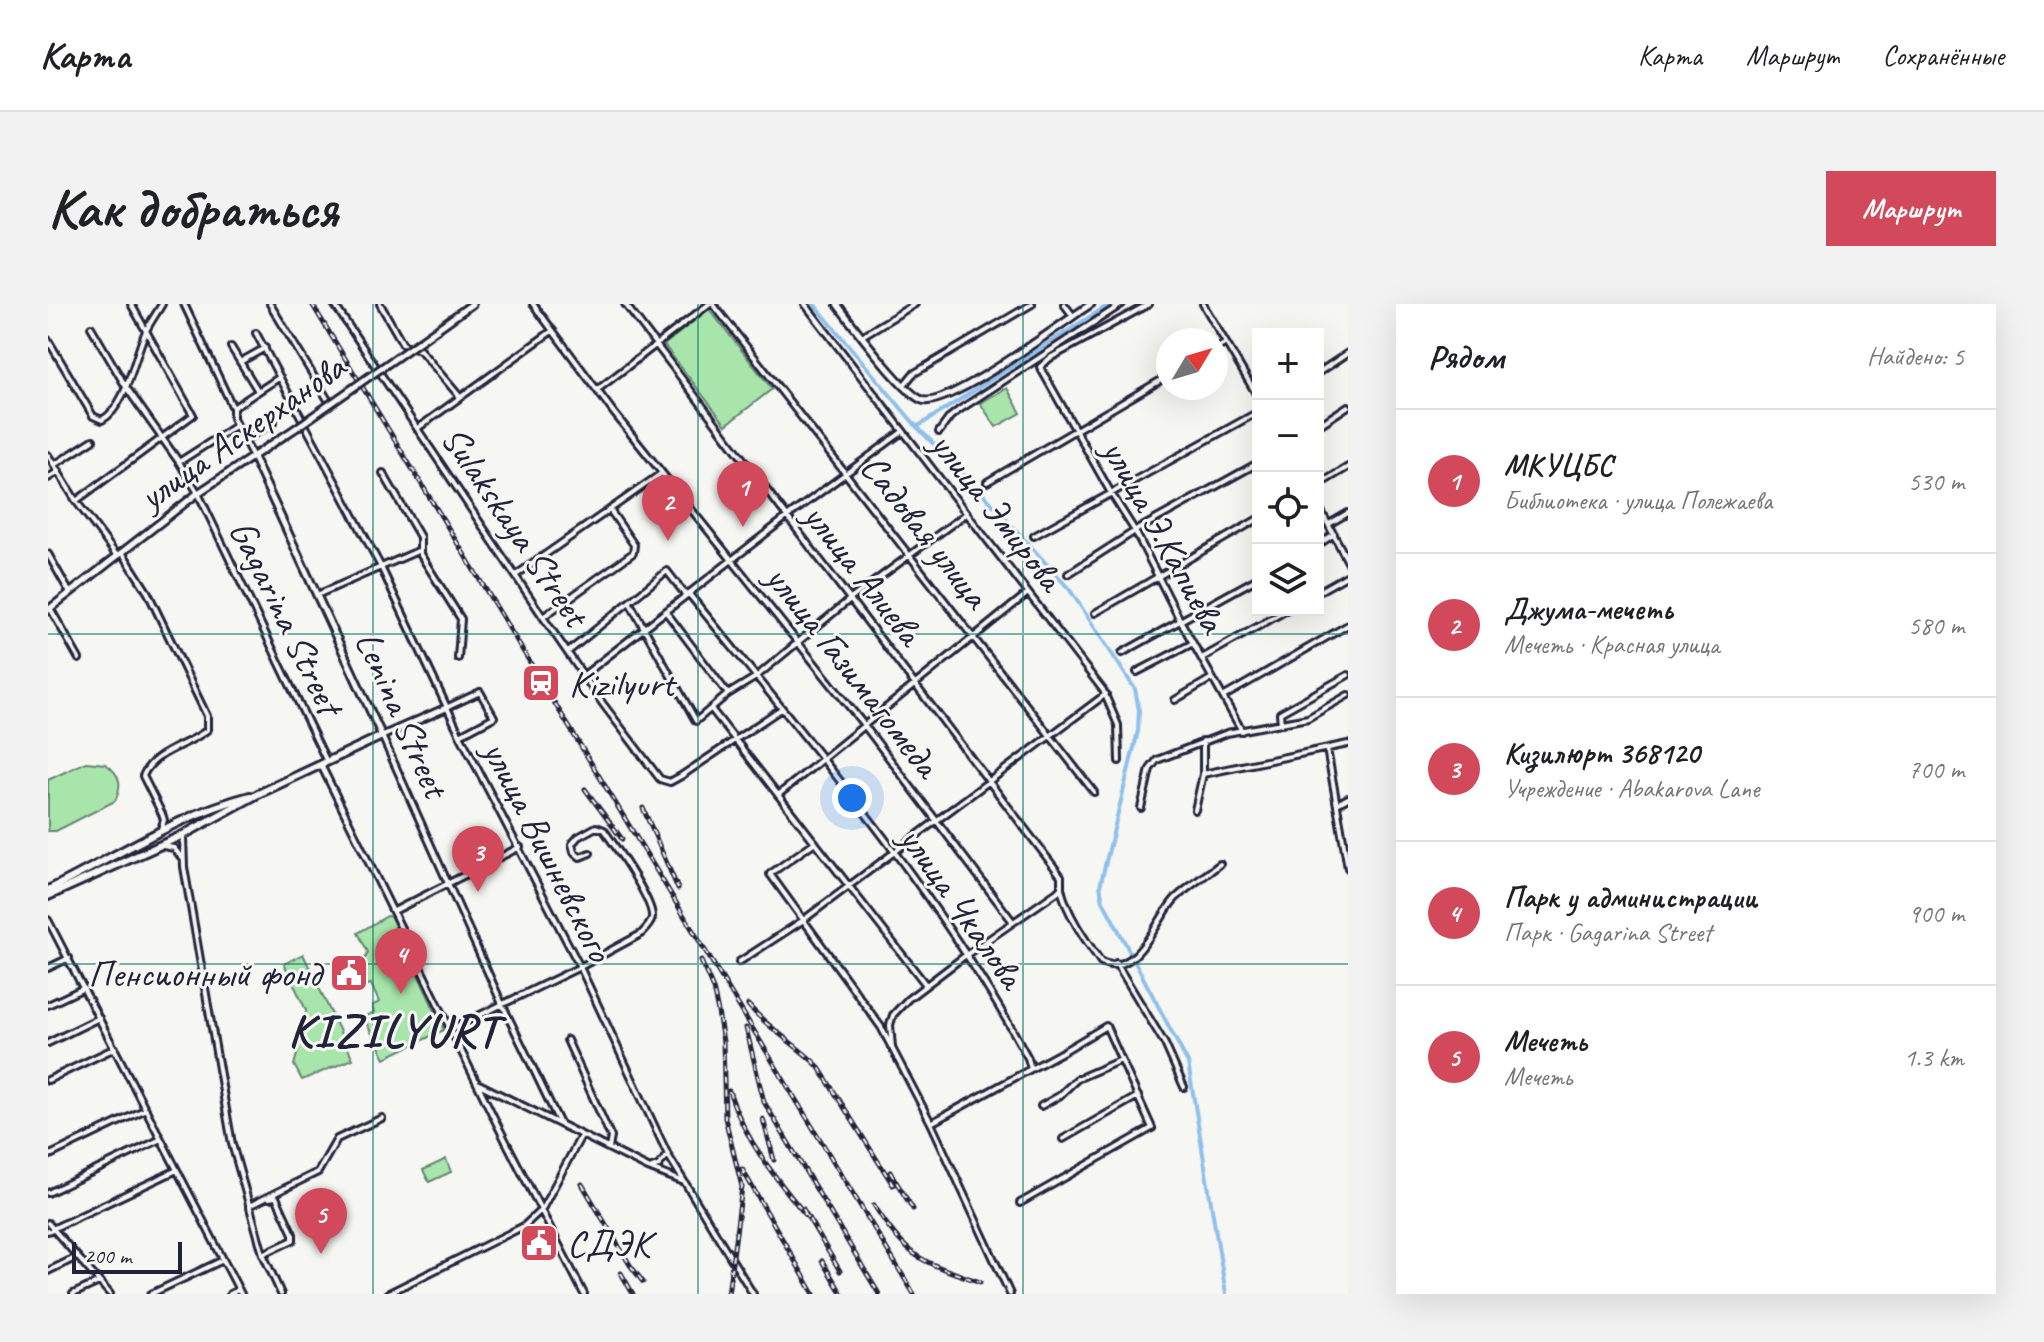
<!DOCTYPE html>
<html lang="ru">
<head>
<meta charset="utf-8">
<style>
  :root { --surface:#fff; --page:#f2f2f2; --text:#202124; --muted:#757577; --line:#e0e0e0; --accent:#d1495b }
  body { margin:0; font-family:Caveat,sans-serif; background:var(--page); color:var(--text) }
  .controls { position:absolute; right:24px; top:24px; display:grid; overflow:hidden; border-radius:0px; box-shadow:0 8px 32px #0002 }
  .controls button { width:72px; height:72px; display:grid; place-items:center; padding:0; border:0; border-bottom:2px solid var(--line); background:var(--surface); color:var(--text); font:40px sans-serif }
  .compass { position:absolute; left:1108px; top:24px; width:72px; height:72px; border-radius:50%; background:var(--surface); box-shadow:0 8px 32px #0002; rotate:52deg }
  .scale { position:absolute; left:24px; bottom:20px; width:110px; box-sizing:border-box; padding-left:8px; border:4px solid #22223b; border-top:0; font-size:22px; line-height:28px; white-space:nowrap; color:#22223b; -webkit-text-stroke:6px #f6f6f2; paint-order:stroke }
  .you { position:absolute; left:804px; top:494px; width:28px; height:28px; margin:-20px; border:6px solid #fff; border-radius:50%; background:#1a73e8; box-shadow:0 0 0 12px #1a73e833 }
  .badge { display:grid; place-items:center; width:52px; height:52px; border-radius:50%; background:var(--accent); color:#fff; font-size:26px; font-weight:700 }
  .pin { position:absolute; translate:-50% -66px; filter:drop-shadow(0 2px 4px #0008) }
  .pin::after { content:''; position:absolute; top:42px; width:28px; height:24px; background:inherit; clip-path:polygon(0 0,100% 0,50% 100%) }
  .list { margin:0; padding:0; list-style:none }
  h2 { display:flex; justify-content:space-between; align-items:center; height:104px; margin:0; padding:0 32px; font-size:34px }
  h2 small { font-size:26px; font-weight:400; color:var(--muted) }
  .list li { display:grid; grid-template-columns:52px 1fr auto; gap:24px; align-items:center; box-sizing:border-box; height:144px; padding:0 32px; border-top:2px solid var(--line) }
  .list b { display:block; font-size:30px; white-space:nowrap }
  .list p { margin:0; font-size:26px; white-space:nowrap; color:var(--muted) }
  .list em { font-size:26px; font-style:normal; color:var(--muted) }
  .icon { flex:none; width:44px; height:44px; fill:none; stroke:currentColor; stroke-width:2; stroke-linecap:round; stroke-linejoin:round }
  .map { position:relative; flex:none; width:1300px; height:990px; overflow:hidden; border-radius:0px }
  header { display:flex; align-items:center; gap:48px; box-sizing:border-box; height:112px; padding:0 40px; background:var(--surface); border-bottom:2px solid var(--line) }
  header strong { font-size:38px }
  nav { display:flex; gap:44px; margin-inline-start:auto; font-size:28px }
  .intro { display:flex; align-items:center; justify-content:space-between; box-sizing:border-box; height:192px; padding:0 48px }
  h1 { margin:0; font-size:56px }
  .button { padding:20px 36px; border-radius:0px; background:var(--accent); color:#fff; font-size:28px; font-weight:700 }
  main { display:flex; gap:48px; padding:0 48px }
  aside { flex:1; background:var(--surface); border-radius:0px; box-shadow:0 8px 32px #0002 }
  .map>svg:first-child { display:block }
</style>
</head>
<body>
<header>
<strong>Карта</strong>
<nav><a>Карта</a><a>Маршрут</a><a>Сохранённые</a></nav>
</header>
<div class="intro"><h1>Как добраться</h1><a class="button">Маршрут</a></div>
<main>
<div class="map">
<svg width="1300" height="990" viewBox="0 0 1300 990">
  <rect width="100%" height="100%" fill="#f6f6f2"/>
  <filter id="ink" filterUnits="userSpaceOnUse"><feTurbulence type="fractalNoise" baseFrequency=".0125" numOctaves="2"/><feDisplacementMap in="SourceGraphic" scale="16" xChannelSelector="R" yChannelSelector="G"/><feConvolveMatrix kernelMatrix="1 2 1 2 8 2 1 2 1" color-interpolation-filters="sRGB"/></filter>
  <g filter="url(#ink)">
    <!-- green -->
    <path fill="#a8e5ab" stroke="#658473" stroke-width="2" d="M661 5 724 85 678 121 616 41Z
      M959 84 973 109 948 123 932 99Z
      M38 458 58 460C72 471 75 480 67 497L8 527H0V476Z
      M339 612 343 613 396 726 337 754 315 713 326 708 324 702 331 698 323 680 316 682 311 667 320 648 310 629Z
      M255 650 305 755 254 776 246 761 257 722 258 706 236 660Z
      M398 855 403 868 381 878 375 866Z"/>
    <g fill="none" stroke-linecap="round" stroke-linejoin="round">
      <!-- canal -->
      <path stroke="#8fc0eb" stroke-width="4" d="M766 0 869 123 937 192 1022 286 1087 385 1091 406 1090 427 1052 582 1055 597 1140 759 1178 990
        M869 123 1062 0"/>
      <defs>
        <path id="minor" d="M136 0 185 104V114L205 153
          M222 0 280 96
          M286 0 497 316 555 400 612 475 622 478 633 472 733 405
          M332 0 356 42 372 46 412 93
          M485 0 566 109 816 421 965 618
          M577 0 1013 572V584L1009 588 918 651 860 695 845 711 842 721 844 743
          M665 0 1046 488
          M757 0 1055 386 1070 421 1071 457
          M1016 0 1025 12
          M1101 0 1002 54 992 63 1063 189 1087 227 1132 316 1194 427
          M1155 0 1210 93
          M43 23 78 83 131 158 150 189 279 458
          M208 29 333 263 412 431 532 663 620 851 705 990
          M814 32 867 0
          M0 36 45 112 54 116C79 102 86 53 98 27 102 18 109 9 114 0
          M183 43 210 87
          M1168 45 1178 39
          M192 58 217 44
          M1270 69 1300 49
          M856 81 865 70 984 0
          M549 86 661 0
          M185 104 232 73
          M1270 122 1300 102
          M370 124 504 27
          M891 128 902 113 911 106 1074 0
          M197 136 226 118
          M0 151 28 197 69 252
          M131 158 189 121
          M6 161 45 136
          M335 169 372 233V250L413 315 410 354
          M0 174 11 167
          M939 178 1120 72
          M1270 181 1300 163
          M28 197 145 111 83 0
          M1270 201 1300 258
          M1281 220 1300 209
          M986 232 1210 108
          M1270 241 1286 230
          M74 248 100 289 159 412V426C140 442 105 447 95 472L114 510 116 516 113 525
          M0 250 22 289
          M1020 270 1087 227 1210 159
          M468 271 614 169
          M1270 288 1300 271
          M269 291 372 246
          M582 299 648 417 680 390 618 308
          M2 304 31 355
          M1047 309 1210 215
          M495 313 585 249 586 241 562 206
          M520 348 619 267 636 289 641 290C761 438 889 586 980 754L983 765
          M1074 349 1210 274
          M1154 354 1239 306
          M1089 368 1145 339
          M536 371 739 213 854 128
          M680 390 708 373 801 296 919 209
          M1175 393 1300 321
          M1127 396 1164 374
          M398 404 432 388 446 413 412 431
          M664 406 878 681
          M1233 420 1232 409 1300 371
          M334 432 454 700 512 820
          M1279 445 1300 564
          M273 461 449 820 536 990
          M1155 470 1300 440
          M730 491 980 289
          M1289 500 1300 494
          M1093 504 1102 465 1109 456 1179 429 1260 414 1300 391
          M1147 506 1155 470V437
          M135 533 136 563 184 840 215 950 233 990
          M767 538 722 570 833 723 883 819 962 990
          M115 542 126 544 133 553
          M1013 584C1018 609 1038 637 1053 658 1089 676 1110 611 1128 594 1141 582 1158 571 1172 560
          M346 607 472 543
          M0 616 193 990
          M691 658 754 617 1058 390
          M1068 659 1117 740 1136 783
          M0 664 21 654
          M0 701 36 684
          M403 725 532 663 593 630C597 626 603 620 604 614 606 597 567 542 556 526L548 523 530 533 524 540 526 548 532 553 542 549
          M519 736 563 833 561 844
          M0 739 51 714
          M0 776 67 744
          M431 780 600 864 636 878
          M993 802 1011 792 1029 775 1073 756
          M883 819 1016 747 1058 722 1104 824 972 899
          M1015 835 1090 792
          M0 852 98 805
          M604 864 610 862 620 851
          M0 889 113 835
          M201 902 270 868 289 835 334 814
          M0 919 62 990
          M0 927 129 866
          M215 950 245 936V930L228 893 221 894
          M0 967 29 953
          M25 990 51 978
          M103 990 175 956
          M182 990 190 986
          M339 990 476 922 494 905 533 832"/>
        <path id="tertiary" d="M789 0C804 20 854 88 874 96 898 106 1017 17 1043 0
          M389 25 424 0
          M205 153 334 432 398 404
          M0 306 150 189 248 124"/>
        <path id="secondary" d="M0 586C68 553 129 511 202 492
          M0 592 135 531 210 490 334 432"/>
      </defs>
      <!-- minor casing -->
      <use href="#minor" stroke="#22223b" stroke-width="10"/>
      <!-- tertiary casing -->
      <use href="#tertiary" stroke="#22223b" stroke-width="11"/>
      <!-- secondary casing -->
      <use href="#secondary" stroke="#22223b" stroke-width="12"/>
      <!-- minor -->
      <use href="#minor" stroke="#f6f6f2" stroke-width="4"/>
      <!-- tertiary -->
      <use href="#tertiary" stroke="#f6f6f2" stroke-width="5"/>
      <!-- secondary -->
      <use href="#secondary" stroke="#f6f6f2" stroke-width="6"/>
      <defs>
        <path id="rail" d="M264 0 866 990
          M537 485 574 535
          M595 504 630 585
          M653 657 665 685 670 708 675 738 677 814 694 883 680 990
          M700 701C721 725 748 740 770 762L845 881
          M698 724 716 798 831 990
          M681 787C697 837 728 875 761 915
          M715 815 726 856
          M694 865 766 990
          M842 868 865 905
          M534 880 582 961 595 978
          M826 901C860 956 873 957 932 978
          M755 905 792 967
          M774 957 794 990
          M573 969 585 990"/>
      </defs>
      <!-- rail casing -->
      <use href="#rail" stroke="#22223b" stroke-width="5"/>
      <!-- rail -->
      <use href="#rail" stroke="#f6f6f2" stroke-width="2" stroke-dasharray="6" stroke-linecap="butt"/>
      <defs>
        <path id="tertiary-bridge" d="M248 124 389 25"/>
      </defs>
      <!-- tertiary-bridge casing -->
      <use href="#tertiary-bridge" stroke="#22223b" stroke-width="11" stroke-linecap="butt"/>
      <!-- tertiary-bridge -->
      <use href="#tertiary-bridge" stroke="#f6f6f2" stroke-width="5"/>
    </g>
  </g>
  <!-- grid -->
  <path fill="none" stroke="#0f766e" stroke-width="2" stroke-opacity="0.55" d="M325 0V990M650 0V990M975 0V990M0 330H1300M0 660H1300"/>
  <!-- icons -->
  <defs>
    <symbol id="station-square" viewBox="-11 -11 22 22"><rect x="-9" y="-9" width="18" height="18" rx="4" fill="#d1495b" stroke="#f6f6f2"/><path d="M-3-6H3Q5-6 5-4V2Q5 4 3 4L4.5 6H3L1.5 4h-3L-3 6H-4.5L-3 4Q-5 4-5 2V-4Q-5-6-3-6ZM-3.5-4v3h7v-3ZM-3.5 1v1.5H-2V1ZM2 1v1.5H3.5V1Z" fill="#fff"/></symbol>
    <symbol id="civic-square" viewBox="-11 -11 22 22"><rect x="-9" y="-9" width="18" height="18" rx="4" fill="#d1495b" stroke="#f6f6f2"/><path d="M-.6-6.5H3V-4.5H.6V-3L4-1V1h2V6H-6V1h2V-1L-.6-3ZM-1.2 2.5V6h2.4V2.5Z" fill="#fff"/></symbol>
  </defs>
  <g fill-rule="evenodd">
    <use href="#station-square" x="471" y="357" width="44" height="44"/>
    <use href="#civic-square" x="279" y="647" width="44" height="44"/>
    <use href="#civic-square" x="469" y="917" width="44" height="44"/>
  </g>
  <g text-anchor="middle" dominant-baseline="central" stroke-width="6" stroke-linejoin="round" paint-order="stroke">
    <!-- street labels -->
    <g font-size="38" fill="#22223b" stroke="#f6f6f2">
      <text transform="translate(194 128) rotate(-35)">улица Аскерханова</text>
      <text transform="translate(949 207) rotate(52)">улица Эмирова</text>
      <text transform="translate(467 222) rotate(56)">Sulakskaya Street</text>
      <text transform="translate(877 227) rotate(52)">Садовая улица</text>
      <text transform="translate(1116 232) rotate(61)">улица Э.Капиева</text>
      <text transform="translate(815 270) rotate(52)">улица Алиева</text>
      <text transform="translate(238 313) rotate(64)">Gagarina Street</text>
      <text transform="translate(805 367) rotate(52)">улица Газимагомеда</text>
      <text transform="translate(354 410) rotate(66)">Lenina Street</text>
      <text transform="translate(500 547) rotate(63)">улица Вишневского</text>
      <text transform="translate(914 603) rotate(55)">улица Чкалова</text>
    </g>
    <!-- poi labels -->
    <g font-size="38" fill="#22223b" stroke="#f6f6f2" text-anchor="start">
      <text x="521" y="379">Kizilyurt</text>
      <text x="273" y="669" text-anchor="end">Пенсионный фонд</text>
      <text x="519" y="939">СДЭК</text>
    </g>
    <!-- district labels -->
    <g font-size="46" font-weight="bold" letter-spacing="2" fill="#22223b" stroke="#f6f6f2">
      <text x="346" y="727">KIZILYURT</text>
    </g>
  </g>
</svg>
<div class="controls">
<button>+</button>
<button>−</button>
<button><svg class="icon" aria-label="locate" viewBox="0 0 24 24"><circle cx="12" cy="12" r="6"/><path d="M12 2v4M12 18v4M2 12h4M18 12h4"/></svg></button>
<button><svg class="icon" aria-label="layers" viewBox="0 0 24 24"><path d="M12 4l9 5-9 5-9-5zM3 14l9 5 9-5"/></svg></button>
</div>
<svg class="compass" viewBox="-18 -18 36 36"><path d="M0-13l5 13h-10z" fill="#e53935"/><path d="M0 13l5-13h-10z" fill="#757577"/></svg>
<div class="scale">200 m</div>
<div class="you"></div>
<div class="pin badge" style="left:695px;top:223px">1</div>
<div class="pin badge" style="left:620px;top:237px">2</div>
<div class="pin badge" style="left:430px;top:588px">3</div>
<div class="pin badge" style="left:353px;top:690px">4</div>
<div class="pin badge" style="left:273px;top:950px">5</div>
</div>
<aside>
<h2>Рядом<small>Найдено: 5</small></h2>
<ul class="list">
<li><span class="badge">1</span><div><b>МКУЦБС</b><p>Библиотека · улица Полежаева</p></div><em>530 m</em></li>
<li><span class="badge">2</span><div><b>Джума-мечеть</b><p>Мечеть · Красная улица</p></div><em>580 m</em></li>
<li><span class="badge">3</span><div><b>Кизилюрт 368120</b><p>Учреждение · Abakarova Lane</p></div><em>700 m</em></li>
<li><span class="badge">4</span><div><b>Парк у администрации</b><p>Парк · Gagarina Street</p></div><em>900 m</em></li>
<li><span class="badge">5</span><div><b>Мечеть</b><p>Мечеть</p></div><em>1.3 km</em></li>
</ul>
</aside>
</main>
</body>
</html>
